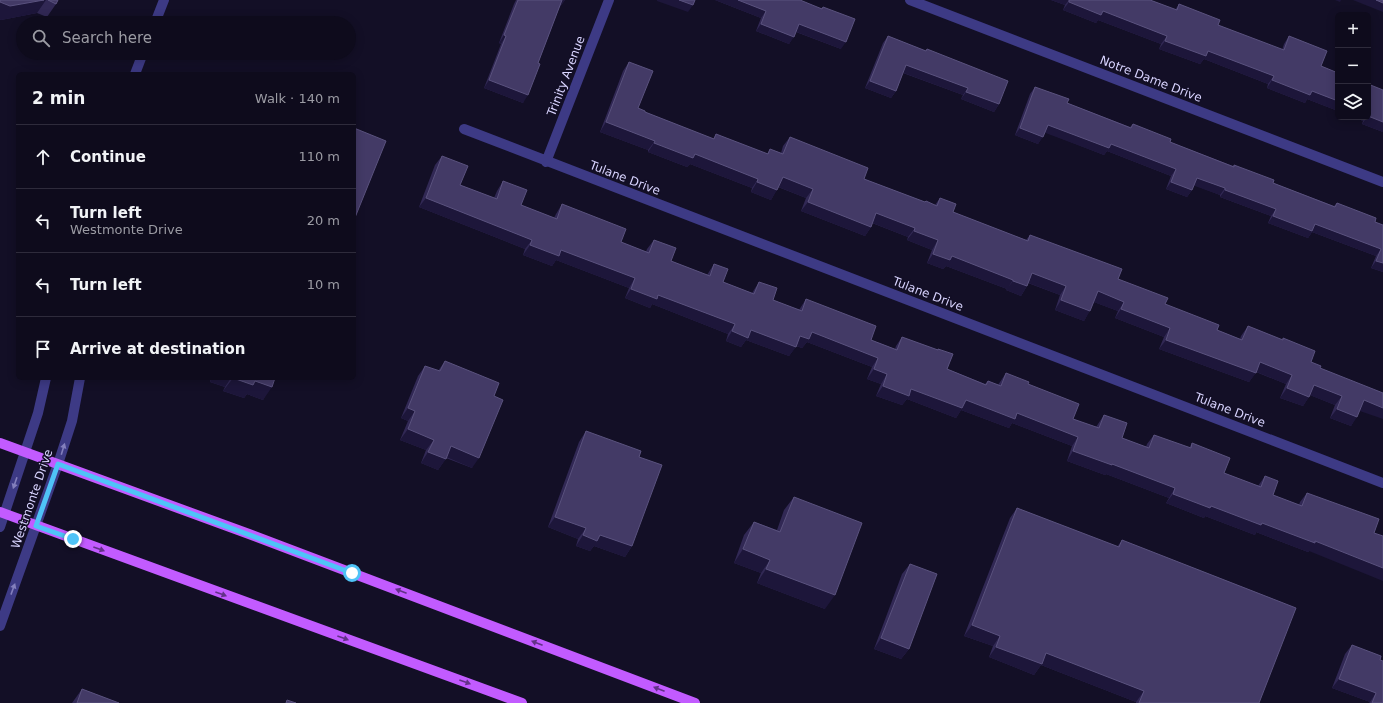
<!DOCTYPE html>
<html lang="en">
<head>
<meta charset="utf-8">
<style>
  :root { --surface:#0e0b1c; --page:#1c1929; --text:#f1f3f6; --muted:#9b9ba3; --line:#2e2b3b }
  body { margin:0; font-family:"DejaVu Sans",sans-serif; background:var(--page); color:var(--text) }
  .controls { position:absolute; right:12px; top:12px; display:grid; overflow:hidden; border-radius:6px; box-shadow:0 2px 10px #0003 }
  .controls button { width:36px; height:36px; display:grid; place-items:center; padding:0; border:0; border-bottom:1px solid var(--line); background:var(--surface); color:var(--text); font:20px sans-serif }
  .stop { position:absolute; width:12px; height:12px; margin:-9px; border:3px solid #4fc3f7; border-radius:50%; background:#fff }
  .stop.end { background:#4fc3f7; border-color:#fff; box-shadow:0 1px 4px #0008 }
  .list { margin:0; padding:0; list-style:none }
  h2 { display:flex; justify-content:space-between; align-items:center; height:52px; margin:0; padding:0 16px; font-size:17px }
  h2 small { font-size:13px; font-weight:400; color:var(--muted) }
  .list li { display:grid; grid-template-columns:26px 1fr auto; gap:12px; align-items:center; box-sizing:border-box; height:64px; padding:0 16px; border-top:1px solid var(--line) }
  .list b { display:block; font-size:15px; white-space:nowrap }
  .list p { margin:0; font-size:13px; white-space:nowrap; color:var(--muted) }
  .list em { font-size:13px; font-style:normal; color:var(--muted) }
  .icon { flex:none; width:22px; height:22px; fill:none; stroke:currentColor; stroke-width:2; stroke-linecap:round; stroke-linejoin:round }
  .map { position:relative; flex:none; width:1383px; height:703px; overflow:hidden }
  .search { position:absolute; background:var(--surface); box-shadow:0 2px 10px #0003; left:16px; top:16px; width:340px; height:44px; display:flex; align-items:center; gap:10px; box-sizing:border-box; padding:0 14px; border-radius:22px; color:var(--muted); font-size:15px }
  .panel { position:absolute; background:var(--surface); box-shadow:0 2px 10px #0003; left:16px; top:72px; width:340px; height:308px; border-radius:6px }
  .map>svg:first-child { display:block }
</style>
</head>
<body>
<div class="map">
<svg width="1383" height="703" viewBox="0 0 1383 703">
  <rect width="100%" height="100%" fill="#130f26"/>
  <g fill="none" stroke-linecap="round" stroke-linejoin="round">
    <!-- minor -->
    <path stroke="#3d3a85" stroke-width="10" d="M910 0 1383 182
      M155 23 164 0
      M135 74 143 53
      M464 129 1383 483
      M546 162 609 0
      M0 527 38 413 46 378
      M0 626 58 464 72 421 80 378"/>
    <!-- major -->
    <path stroke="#c25bff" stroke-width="10" d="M0 443 249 534 695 703
      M0 512 522 703"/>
  </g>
  <!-- wall -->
  <path fill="#312854" d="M0 0H58L56 4 47 17 37 13 1 20 0 19Z
    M516 0H565L559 8 523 103 484 88 501 44 499 43 514 4Z
    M715 0 822 8 823 7 841 49 796 32 789 44 756 31 761 18Z
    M1051 0H1150L1175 10 1179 4 1218 25 1282 50 1284 44 1289 36 1321 66 1338 73V111L1307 99 1305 103 1267 88 1268 84 1204 59 1200 64 1159 49 1161 44 1098 20 1096 23 1063 10 1065 5Z
    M888 36 926 51 927 49 999 104 994 112 961 99 963 95 903 73 896 91 891 98 865 88 883 43Z
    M629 62 638 108 645 112 713 139 716 134 767 154 770 149 781 153 783 146 790 137 864 179 925 202 935 205 940 198 953 212 1026 240 1030 235 1118 279 1165 304 1217 330 1240 339 1241 336 1248 326 1282 340 1283 338 1311 362 1320 368 1360 410 1351 426 1330 418 1335 405 1310 395 1303 406 1280 398 1286 384 1256 372 1249 382 1159 349 1164 337 1115 318 1118 311 1094 302 1084 321 1055 310 1060 295 1028 283 1027 286 1021 296 1006 290 1007 289 946 266 943 269 927 263 932 250 907 240 908 237 872 223 871 227 865 236 801 211 806 198 778 187 771 200 751 192 752 188 690 164 687 167 648 152V150L600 132 623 71Z
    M1035 87 1067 103 1130 127 1133 124 1170 142 1233 166 1234 165 1273 183 1334 206 1337 203 1375 222 1383 225V272L1371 268 1376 256 1312 232 1308 238 1268 223 1271 216 1220 197V195L1194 185 1192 190 1187 197 1166 189 1171 176 1107 151 1104 155 1045 132 1038 144 1015 135 1030 94Z
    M1354 117H1368L1383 132 1362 124 1363 121Z
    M442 156 460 185 494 198 497 191 503 181 521 205 554 218 556 214 562 204 621 242 646 252 647 249 654 240 671 261 707 275 714 264 723 282 752 293 759 282 773 300 799 310 806 299 871 340 895 349 896 346 902 337 937 350 938 349 947 369 985 384 988 381 998 385 1006 373 1028 384 1073 419 1096 427 1104 415 1122 438 1146 447 1147 444 1154 435 1189 448 1192 443 1224 473 1258 486 1265 476 1273 495 1299 505 1300 502 1307 493 1309 551 1308 552 1256 532 1255 535 1205 516 1204 518 1166 503 1169 498 1106 474 1105 475 1067 461 1072 446 1012 423 1009 428 961 410 956 418 907 399 902 405 876 396 881 384 867 379 872 367 807 342 802 348 796 346 789 356 746 340 741 347 726 341 728 334 652 304 650 308 625 298 629 288 556 260 552 266 523 255 525 249 419 207 435 165Z
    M445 361 494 396 472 468 446 458 438 470 421 463 426 450 400 440 408 421 401 418 418 376 425 366 438 371Z
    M211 378H275L263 400 247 394 244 398 223 391 225 387 210 382Z
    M586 431 639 457 632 546 625 557 594 546 590 551 576 546 578 539 548 527 579 442Z
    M794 497 825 609 757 583 761 573 734 563 744 535 754 522 777 530 784 510Z
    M1017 508 1117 547 1122 540 1259 703H1136V702L1041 665 1034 675 989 657 993 646 964 636 1010 518Z
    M910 564 909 649 901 659 874 649 902 574Z
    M1352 645 1380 660 1383 703H1369L1370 702 1332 688 1345 654Z
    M82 689 119 703H72Z"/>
  <!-- shaded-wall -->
  <path fill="#1d163a" d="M46 0 37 13 1 20 0 19V2Z
    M562 0H565L559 8Z
    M657 0H679L693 5 688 12 657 1Z
    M715 0H738L766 11 761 18Z
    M1051 0H1069L1065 5Z
    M1335 0H1341L1340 2Z
    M1353 0H1376L1383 3V12Z
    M1069 2 1103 11 1167 36 1161 44 1098 20 1096 23 1063 10Z
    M761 24 794 37 789 44 756 31Z
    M799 24 846 42 841 49 794 31Z
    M504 35 506 36 501 44 499 43Z
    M1165 41 1208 51 1274 76 1268 84 1204 59 1200 64 1159 49Z
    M906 65 968 88 963 95 901 72Z
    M489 80 528 95 523 103 484 88Z
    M1272 80 1312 91 1338 101V111L1307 99 1305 103 1267 88Z
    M870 81 896 91 891 98 865 88Z
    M966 92 999 104 994 112 961 99Z
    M1368 116 1383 122V132L1362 124 1367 117H1368Z
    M1354 117H1366L1363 121Z
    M606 122 655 141 648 150 600 132Z
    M1048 125 1111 144 1176 169 1171 176 1107 151 1104 155 1043 132Z
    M1020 128 1043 137 1038 144 1015 135Z
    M654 143 695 154 758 179 752 188 690 164 687 167 648 152Z
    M783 177 813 189 806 198 776 186Z
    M1197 178 1225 188 1220 195 1192 185Z
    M757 182 777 190 771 200 751 192Z
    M1171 182 1192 190 1187 197 1166 189Z
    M1225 190 1276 209 1271 216 1220 197Z
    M426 198 532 240 525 249 419 207Z
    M808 202 871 227 865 236 801 211Z
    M876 213 915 228 908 237 870 222Z
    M1273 216 1315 224 1381 249 1376 256 1312 232 1308 238 1268 223Z
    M914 231 938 240 932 250 907 240Z
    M530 245 561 250 635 278 629 288 556 260 552 266 523 255Z
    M933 254 952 256 1013 280 1007 289 946 266 943 269 927 263Z
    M1376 261 1383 263V272L1371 268Z
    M1032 273 1066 286 1060 295 1026 282Z
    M1013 281 1027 286 1021 296 1006 290Z
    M631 289 658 295 735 324 728 334 652 304 650 308 625 298Z
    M1098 291 1124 302 1118 311 1091 301Z
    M1061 300 1090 311 1084 321 1055 310Z
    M1121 309 1170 328 1164 337 1115 318Z
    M751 330 796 347 789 356 746 340 741 347 726 341 732 331Z
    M812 332 878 358 872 367 807 342 802 348 794 345 800 336Z
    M1166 340 1256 373 1249 382 1159 349Z
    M1260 362 1292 375 1286 384 1254 371Z
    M874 369 887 374 881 384 867 379Z
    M212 378H231L225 387 210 382Z
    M233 378 255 381 272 387 263 400 247 394 244 398 223 391Z
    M1314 385 1342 396 1335 405 1307 394Z
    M883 386 911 389 966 400 1017 413 1078 437 1072 446 1012 423 1009 428 961 410 956 418 907 399 902 405 876 396Z
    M1287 388 1309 397 1303 406 1280 398Z
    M1364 400 1383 408V419L1357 410Z
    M408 408 415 411 408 421 401 418Z
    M1337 409 1357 417 1351 426 1330 418Z
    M408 429 434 440 426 450 400 440Z
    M451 446 479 458 472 468 444 456Z
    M1073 451 1112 464 1175 488 1169 498 1106 474 1105 475 1067 461Z
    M428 452 446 459 438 470 421 463Z
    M1173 494 1262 523 1315 541 1383 568V581L1309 551 1308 552 1256 532 1255 535 1205 516 1204 518 1166 503Z
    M555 517 586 528 578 539 548 527Z
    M583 535H600L632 546 625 557 594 546 590 551 576 546Z
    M743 549 770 560 761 573 734 563Z
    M766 569 835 595 825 609 757 583Z
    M972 625 1000 636 993 646 964 636Z
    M881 638 909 649 901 659 874 649Z
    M996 647 1046 653 1144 691 1136 702 1041 665 1034 675 989 657Z
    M1339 679 1376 693 1370 702 1332 688Z"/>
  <!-- building -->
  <path fill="#433a66" stroke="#5a527e" d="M0 0H44L10 6 0 2Z
    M48 0H58L56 4Z
    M518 0H562L538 63 540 64 528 95 489 80 506 36 504 35Z
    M679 0H695L693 5Z
    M738 0H800L822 9 823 7 855 19 846 42 799 24 794 37 761 24 766 11Z
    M1069 0H1150L1177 10 1179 4 1220 20 1218 25 1284 50 1289 36 1327 51 1321 66 1338 73V101L1312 91 1310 95 1272 80 1274 76 1208 51 1206 56 1165 41 1167 36 1103 11 1101 15 1069 2Z
    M1376 0H1383V3Z
    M888 36 926 51 927 49 1008 81 999 104 966 92 968 88 906 65 896 91 870 81Z
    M629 62 653 71 638 108 645 111V112L714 139 716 134 768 154 770 149 783 154 790 137 868 168 864 179 925 202 926 201 937 206 940 198 956 204 953 212 1028 241 1030 235 1122 269 1118 279 1168 298 1165 304 1219 325 1217 330 1242 340 1248 326 1283 340V338L1315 351 1311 362 1321 366 1320 368 1383 393V408L1364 400 1357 417 1337 409 1342 396 1314 385 1309 397 1287 388 1292 375 1260 362 1256 373 1166 340 1170 328 1121 309 1124 302 1098 291 1090 311 1061 300 1066 286 1032 273 1027 286 1013 281V280L952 256 950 260 933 254 938 240 914 231 915 228 876 213 871 227 808 202 813 189 783 177 777 190 757 182 758 179 695 154 693 158 654 143 655 141 606 122Z
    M1368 84 1383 90V122L1368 116 1369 113H1368Z
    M1035 87 1069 99 1067 103 1131 128 1133 124 1171 139 1170 142 1234 167V165L1274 180 1273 183 1335 207 1337 203 1376 218 1375 222 1383 225V263L1376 261 1381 249 1315 224 1312 231 1273 216 1276 209 1225 190V188L1197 178 1192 190 1171 182 1176 169 1111 144 1109 148 1048 125 1043 137 1020 128Z
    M354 128 386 141 354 220Z
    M442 156 468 166 460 185 497 199 503 181 527 190 521 205 557 219 562 204 626 229 621 242 649 253 654 240 676 248 671 261 710 276 714 264 728 269 723 282 754 294 759 282 777 288 773 300 802 311 806 299 876 326 871 340 897 350 902 337 938 350V349L953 354 947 369 986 385 988 381 1001 386 1006 373 1029 382 1028 384 1079 404 1073 419 1099 428 1104 415 1127 423 1122 438 1149 448 1154 435 1191 448 1192 443 1230 458 1224 473 1261 487 1265 476 1278 481 1273 495 1302 506 1307 493 1379 519 1374 533 1383 536V568L1315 541V543L1262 523 1261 525 1211 506 1210 508 1173 494 1175 488 1112 464V465L1073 451 1078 437 1017 413 1015 419 966 400 962 408 911 389 909 396 883 386 887 374 874 369 878 358 812 332 809 339 800 336 796 347 751 330 748 338 732 331 735 324 658 295 657 299 631 289 635 278 561 250 559 256 530 245 532 240 426 198Z
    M445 361 499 383 494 396 503 400 479 458 451 446 446 459 428 452 434 440 408 429 415 411 408 408 425 366 440 371Z
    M233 378H275L272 387 255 381 253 385Z
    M586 431 641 451 639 457 662 465 632 546 600 535 597 541 583 535 586 528 555 517Z
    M794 497 862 523 835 595 766 569 770 560 743 549 754 522 780 532Z
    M1017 508 1119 547 1122 540 1296 608 1259 703H1139L1144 691 1046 653 1042 664 996 647 1000 636 972 625Z
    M910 564 937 574 909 649 881 638Z
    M1352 645 1381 656 1380 660 1383 661V703H1372L1376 693 1339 679Z
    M82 689 119 703H77Z
    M287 700 296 703H286Z"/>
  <!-- one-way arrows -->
  <defs><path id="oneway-solid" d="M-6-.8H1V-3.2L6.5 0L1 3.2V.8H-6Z"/></defs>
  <g fill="#837fbc">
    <use href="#oneway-solid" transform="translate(63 449) rotate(-73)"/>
    <use href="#oneway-solid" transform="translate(15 483) rotate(109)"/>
    <use href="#oneway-solid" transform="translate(13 589) rotate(-70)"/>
  </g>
  <g fill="#623188">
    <use href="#oneway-solid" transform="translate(99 549) rotate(20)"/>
    <use href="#oneway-solid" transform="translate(401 591) rotate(-159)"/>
    <use href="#oneway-solid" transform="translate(221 594) rotate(20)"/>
    <use href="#oneway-solid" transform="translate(343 638) rotate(20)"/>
    <use href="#oneway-solid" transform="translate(537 643) rotate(-159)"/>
    <use href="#oneway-solid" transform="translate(465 682) rotate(20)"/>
    <use href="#oneway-solid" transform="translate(659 689) rotate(-159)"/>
  </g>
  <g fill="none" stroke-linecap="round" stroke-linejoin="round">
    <!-- route -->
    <path stroke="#4fc3f7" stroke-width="5" d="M73 539 36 526 58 464 352 573"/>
  </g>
  <g text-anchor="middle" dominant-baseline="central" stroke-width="3" stroke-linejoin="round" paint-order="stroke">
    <!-- street labels -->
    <g font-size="12" fill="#d9d4ff" stroke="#130f26">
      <text transform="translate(566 76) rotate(-69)">Trinity Avenue</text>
      <text transform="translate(1151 79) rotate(21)">Notre Dame Drive</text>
      <text transform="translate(625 178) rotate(21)">Tulane Drive</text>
      <text transform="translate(928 294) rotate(21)">Tulane Drive</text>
      <text transform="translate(1230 410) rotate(21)">Tulane Drive</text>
      <text transform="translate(32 499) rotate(-71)">Westmonte Drive</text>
    </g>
  </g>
</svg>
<div class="controls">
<button>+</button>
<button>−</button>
<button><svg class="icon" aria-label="layers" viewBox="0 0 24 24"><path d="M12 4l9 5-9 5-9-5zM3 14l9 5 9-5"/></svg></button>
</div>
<div class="stop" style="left:352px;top:573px"></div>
<div class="stop end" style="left:73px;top:539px"></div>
<div class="search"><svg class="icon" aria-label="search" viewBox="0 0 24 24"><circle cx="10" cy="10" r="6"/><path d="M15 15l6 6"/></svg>Search here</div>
<section class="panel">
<h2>2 min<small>Walk · 140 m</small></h2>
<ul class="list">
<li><svg class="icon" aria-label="ahead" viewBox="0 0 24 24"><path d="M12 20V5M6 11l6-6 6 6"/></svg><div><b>Continue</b></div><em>110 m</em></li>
<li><svg class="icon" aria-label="left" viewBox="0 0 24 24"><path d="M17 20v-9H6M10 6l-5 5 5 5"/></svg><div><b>Turn left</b><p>Westmonte Drive</p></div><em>20 m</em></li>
<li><svg class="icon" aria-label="left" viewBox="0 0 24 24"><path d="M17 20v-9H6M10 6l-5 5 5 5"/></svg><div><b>Turn left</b></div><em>10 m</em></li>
<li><svg class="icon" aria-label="arrive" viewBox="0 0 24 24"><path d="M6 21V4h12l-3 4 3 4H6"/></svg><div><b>Arrive at destination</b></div></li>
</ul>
</section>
</div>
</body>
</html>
